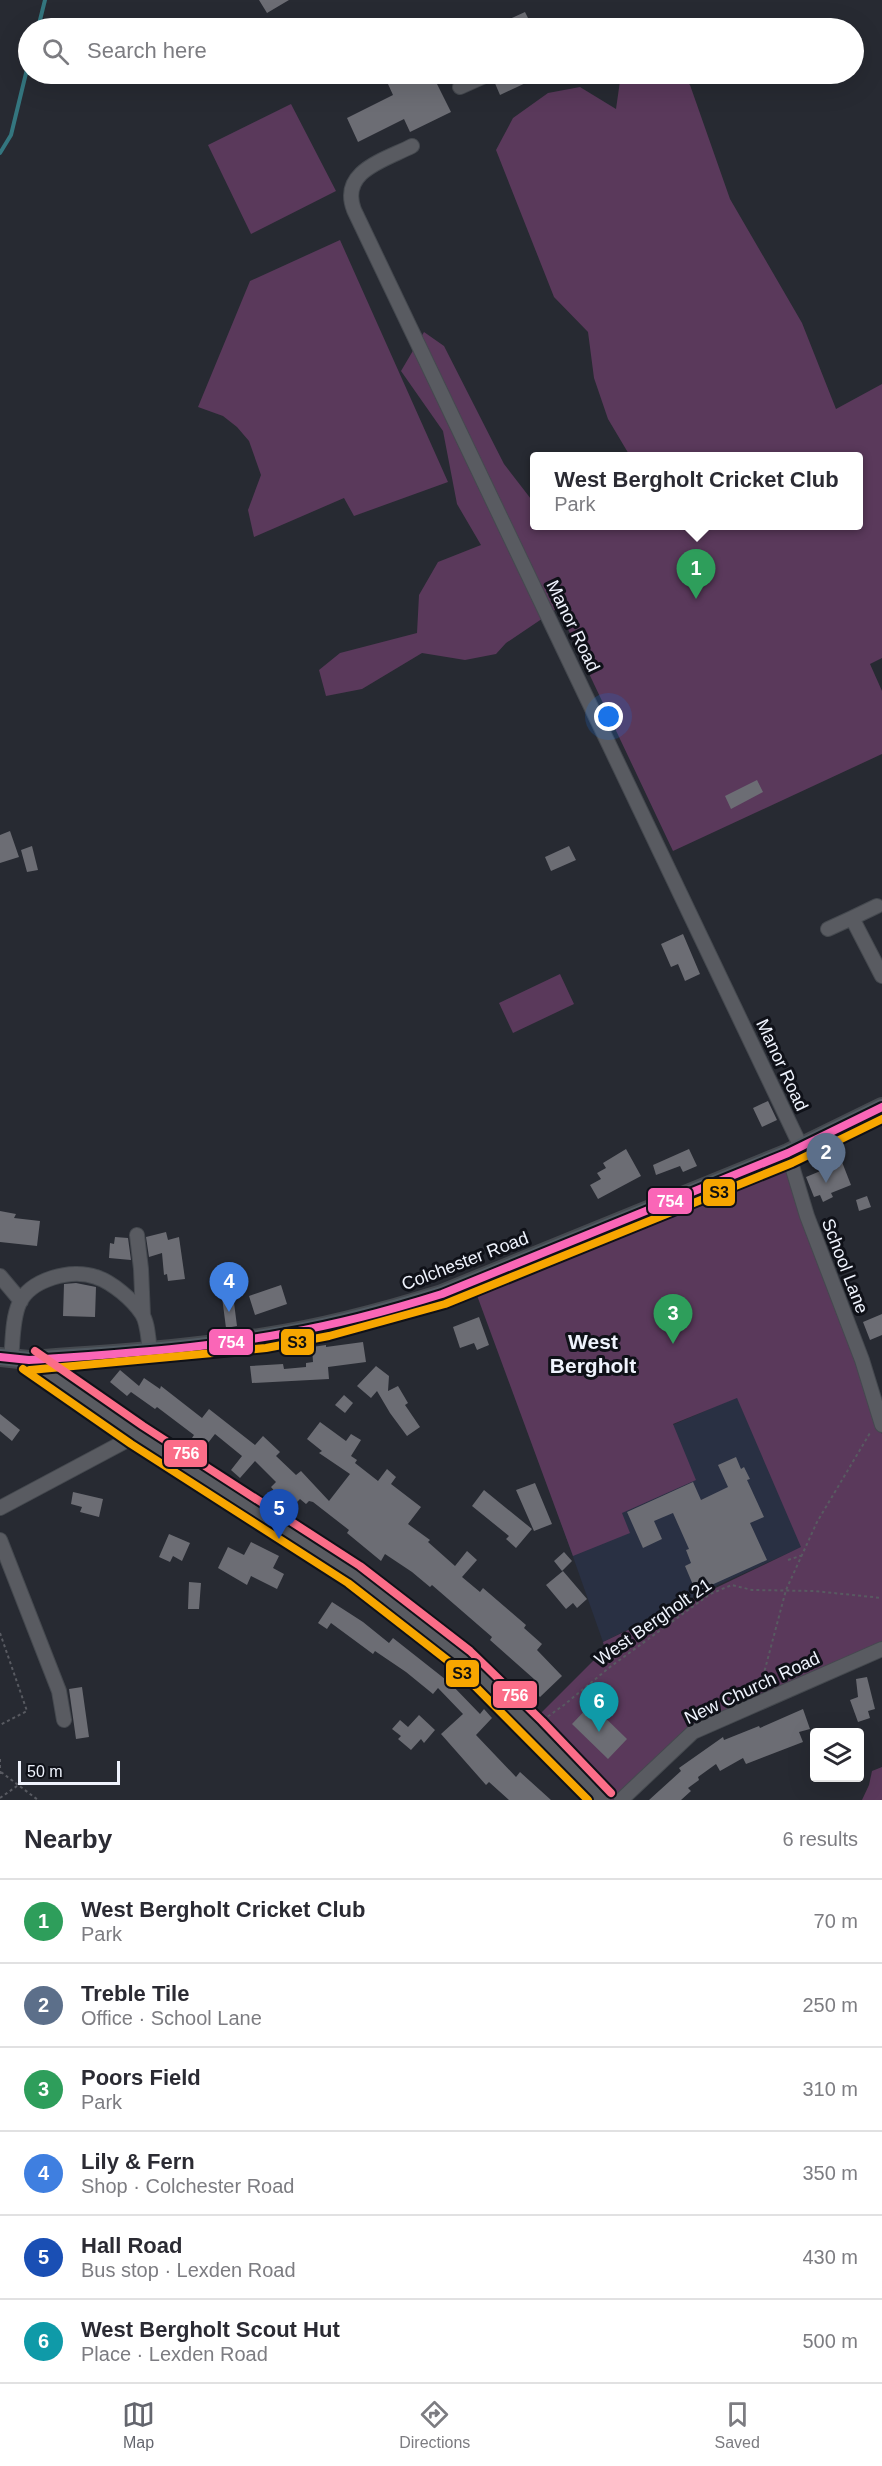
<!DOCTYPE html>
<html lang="en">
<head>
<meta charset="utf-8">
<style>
  :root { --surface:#fff; --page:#f2f2f3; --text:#2b2b33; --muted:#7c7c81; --line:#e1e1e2; --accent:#64666e }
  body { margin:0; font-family:Helvetica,sans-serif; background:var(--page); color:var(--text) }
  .controls { position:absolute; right:18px; bottom:18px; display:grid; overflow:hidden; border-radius:6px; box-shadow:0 6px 24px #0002 }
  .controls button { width:54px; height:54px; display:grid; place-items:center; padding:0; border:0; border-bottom:2px solid var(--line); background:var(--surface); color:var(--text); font:30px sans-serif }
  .scale { position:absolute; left:18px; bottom:15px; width:102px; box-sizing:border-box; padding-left:6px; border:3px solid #eff3fd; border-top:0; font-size:16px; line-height:21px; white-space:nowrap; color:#eff3fd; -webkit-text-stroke:4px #0f1118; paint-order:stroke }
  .you { position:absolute; left:609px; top:717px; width:21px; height:21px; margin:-15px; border:4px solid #fff; border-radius:50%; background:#1a73e8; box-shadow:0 0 0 9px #1a73e833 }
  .badge { display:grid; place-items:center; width:39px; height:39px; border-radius:50%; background:var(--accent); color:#fff; font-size:20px; font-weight:700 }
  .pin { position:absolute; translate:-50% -50px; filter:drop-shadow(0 2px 3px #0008) }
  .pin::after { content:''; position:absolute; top:32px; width:21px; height:18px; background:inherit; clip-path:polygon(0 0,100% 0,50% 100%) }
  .popup { position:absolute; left:530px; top:452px; width:333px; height:78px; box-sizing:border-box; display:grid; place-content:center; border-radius:6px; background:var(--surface); filter:drop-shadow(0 2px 4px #0005); font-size:20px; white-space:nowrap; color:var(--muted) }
  .popup b { font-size:22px; color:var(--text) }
  .popup::after { content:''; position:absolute; left:50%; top:100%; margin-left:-12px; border:12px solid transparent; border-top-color:var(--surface) }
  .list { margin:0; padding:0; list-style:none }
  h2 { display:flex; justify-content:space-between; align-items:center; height:78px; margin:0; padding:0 24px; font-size:26px }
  h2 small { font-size:20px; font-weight:400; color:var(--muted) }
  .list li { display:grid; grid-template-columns:39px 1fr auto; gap:18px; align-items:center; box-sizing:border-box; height:84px; padding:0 24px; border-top:2px solid var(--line) }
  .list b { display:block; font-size:22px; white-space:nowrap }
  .list p { margin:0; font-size:20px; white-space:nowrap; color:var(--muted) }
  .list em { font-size:20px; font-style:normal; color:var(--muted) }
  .icon { flex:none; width:33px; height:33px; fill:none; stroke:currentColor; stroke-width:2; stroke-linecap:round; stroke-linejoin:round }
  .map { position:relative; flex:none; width:882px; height:1800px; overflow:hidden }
  .search { position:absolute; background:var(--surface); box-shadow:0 6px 24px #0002; left:18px; right:18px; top:18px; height:66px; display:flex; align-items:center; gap:15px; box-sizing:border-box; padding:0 21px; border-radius:33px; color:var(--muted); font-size:22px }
  .sheet { height:582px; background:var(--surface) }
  nav { display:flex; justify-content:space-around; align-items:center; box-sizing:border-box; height:84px; border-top:2px solid var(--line); background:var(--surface); font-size:16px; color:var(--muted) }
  nav a { display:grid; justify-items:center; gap:3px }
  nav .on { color:var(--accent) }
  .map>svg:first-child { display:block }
</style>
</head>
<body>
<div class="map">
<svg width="882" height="1800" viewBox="0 0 882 1800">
  <rect width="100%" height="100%" fill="#272a32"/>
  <!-- built -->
  <path fill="#293043" d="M737 1397 802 1547 709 1589 603 1642 546 1480Z"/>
  <!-- green -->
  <path fill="#5a395b" d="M621 74H679L690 85 730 199 802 323 836 409 882 384V658L870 664 882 691V754L673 851 558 608 506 643 496 654 465 660 422 653 362 689 326 696 319 670 340 653 417 633 419 595 438 562 481 545 457 504 443 431 401 371 424 332 444 346 504 464 531 499H534V526H858V456H630L608 419 594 378 588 332 554 297 496 150 513 118 548 93 580 87 616 109Z
    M291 104 336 191 251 234 208 145Z
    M340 240 448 482 354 516 344 498 254 537 248 510 261 475 249 441 237 427 223 416 198 407 250 281Z
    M560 974 574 1004 513 1033 499 1003Z
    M786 1162 882 1434V1644L684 1730 619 1800H609L534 1720 605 1649 603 1642 801 1547 737 1398 673 1424 696 1480 622 1513 630 1533 573 1556 475 1290Z
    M882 1767V1800H862L869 1785 872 1771Z"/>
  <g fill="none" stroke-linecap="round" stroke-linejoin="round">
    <!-- stream -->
    <path stroke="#34767f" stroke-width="4" d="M38 28 45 0
      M0 153 11 135 28 65"/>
  </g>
  <!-- building -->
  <path fill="#6c6d74" d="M259 0H289L267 13Z
    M525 12 533 28H490Z
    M409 74H432L451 112 410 132 404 119 358 142 347 118 393 95 388 84Z
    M511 74H545L500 95 494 81Z
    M757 780 763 792 731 809 725 796Z
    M10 831 19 857 0 863V835Z
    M32 846 38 870 27 872 21 850Z
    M569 846 576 860 551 871 545 857Z
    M683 934 700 974 685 981 678 964 671 967 661 944Z
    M768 1101 777 1120 762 1127 753 1108Z
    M626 1149 641 1176 598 1199 590 1185 601 1179 597 1173 606 1168 603 1163Z
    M689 1149 697 1166 683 1172 680 1166 656 1175 653 1165Z
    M842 1162 851 1185 831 1193 833 1197 823 1202 820 1195 814 1197 806 1177Z
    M867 1196 871 1207 859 1211 856 1200Z
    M0 1211 16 1214 14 1218 40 1221 37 1246 0 1242Z
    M166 1232 168 1240 179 1237 185 1279 168 1281 167 1274 164 1275 162 1253 149 1257 146 1237Z
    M115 1237 128 1238 131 1260 109 1258 110 1243 114 1244Z
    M76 1283 96 1287 95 1317 63 1316 64 1284Z
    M281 1285 287 1304 255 1315 249 1296Z
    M233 1295 237 1326 226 1328 222 1297Z
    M882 1314V1335L870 1340 863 1322Z
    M479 1317 489 1345 477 1350 474 1343 460 1348 453 1327Z
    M363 1342 366 1362 328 1367 329 1379 252 1383 250 1366 283 1364 284 1369 306 1367V1363L313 1362 312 1347 326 1345V1347Z
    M376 1366 389 1376 388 1391 398 1386 408 1403 405 1405 420 1427 407 1436 390 1413 377 1391 371 1398 357 1386Z
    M120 1370 139 1386 144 1378 160 1389 161 1386 202 1418 209 1409 255 1445 263 1436 280 1452 276 1456 296 1475 301 1471 329 1501 350 1474 319 1453 322 1451 307 1439 320 1422 346 1441 351 1434 361 1440 351 1456 357 1460 355 1463 378 1481 387 1469 396 1477 391 1484 421 1507 408 1524 430 1540 428 1542 455 1566 467 1551 477 1560 462 1577 480 1592 483 1588 526 1625 524 1628 542 1644 537 1650 562 1676 540 1697 528 1685 534 1679 490 1640 492 1637 432 1585 430 1587 412 1572 385 1554 381 1561 347 1533 349 1530 313 1502 309 1501 306 1504 300 1499 290 1509 271 1487 276 1482 255 1461 240 1478 231 1470 242 1456 215 1434 204 1448 192 1438 194 1435 157 1407 155 1409 131 1392 127 1396 110 1382Z
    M344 1395 353 1403 345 1413 335 1405Z
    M0 1414 20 1430 12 1441 0 1431Z
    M736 1457 741 1469 744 1467 750 1479 747 1480 764 1517 750 1523 767 1560 696 1592 685 1566 691 1563 686 1550 689 1549 673 1513 654 1521 662 1539 643 1548 627 1512 693 1482 701 1500 728 1487 718 1465Z
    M535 1483 552 1524 534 1531 516 1490Z
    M484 1490 532 1529 516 1548 506 1539 509 1536 472 1506Z
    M73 1492 103 1499 99 1517 80 1512 82 1507 71 1504Z
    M169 1534 190 1543 182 1561 173 1556 170 1562 159 1557Z
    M251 1542 279 1556 273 1568 284 1574 277 1589 251 1576 247 1585 218 1568 228 1547 244 1555Z
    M564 1552 572 1561 562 1571 554 1561Z
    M563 1571 587 1599 577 1608 573 1603 566 1609 546 1585Z
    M189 1582 201 1583 199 1609H188Z
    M332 1602 363 1622 389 1643 393 1638 450 1683 480 1714 484 1709 492 1718 476 1735 516 1777 520 1772 551 1800H509L489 1782 486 1785 441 1734 463 1714 438 1688 433 1694 406 1672 375 1651 373 1654 331 1623 327 1629 318 1623Z
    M867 1677 875 1709 868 1711 870 1718 858 1722 850 1700 858 1697 856 1679Z
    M82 1687 89 1737 76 1739 69 1689Z
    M591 1704 627 1739 608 1759 572 1724Z
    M803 1709 810 1729 799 1732 803 1742 746 1764 743 1758 720 1771 716 1764 698 1777 699 1780 688 1788 691 1791 681 1800H649L681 1771 679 1768 723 1737 724 1740 759 1726 760 1728Z
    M419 1715 435 1730 424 1743 421 1739 411 1750 398 1739 401 1736 392 1729 400 1720 408 1727Z"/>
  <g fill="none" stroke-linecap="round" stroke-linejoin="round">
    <defs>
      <path id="minor" d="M460 87 489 74
        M412 146C385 160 339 171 354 210L801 1147
        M852 918 877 906
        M828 929 852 918 882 976
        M788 1153 807 1216 862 1360 882 1425
        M137 1235 141 1269 143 1315
        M0 1276 21 1301
        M11 1359C13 1342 12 1320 19 1304 30 1279 72 1268 96 1277 112 1282 133 1300 142 1314 148 1323 148 1339 150 1350
        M29 1360 137 1435 354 1574 463 1659 534 1728 603 1800
        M0 1508 137 1435
        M0 1540 59 1691 64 1720
        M621 1800 693 1732 882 1649"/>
      <path id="major" d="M0 1357 29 1360C107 1354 187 1350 265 1337 325 1328 384 1312 442 1294L788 1153 882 1107"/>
    </defs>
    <!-- minor casing -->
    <use href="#minor" stroke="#45494f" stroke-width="16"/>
    <!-- major casing -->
    <use href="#major" stroke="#45494f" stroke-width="20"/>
    <!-- path -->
    <path stroke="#585a61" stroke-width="2" stroke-dasharray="3 3" stroke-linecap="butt" d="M788 1560 803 1555
      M0 1633 27 1711 0 1725
      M760 1688 786 1590 817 1522 870 1433
      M543 1720 564 1705 610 1667 710 1594 732 1585 752 1590 814 1591 882 1598
      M0 1759V1777
      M1 1772 38 1800
      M0 1798 17 1786"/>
    <!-- minor -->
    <use href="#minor" stroke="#595b61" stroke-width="14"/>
    <!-- major -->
    <use href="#major" stroke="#515a62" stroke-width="16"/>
    <defs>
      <path id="bus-1" d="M0 1357 29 1360C115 1354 202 1349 287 1333 340 1324 391 1310 442 1294L788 1153 882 1107"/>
      <path id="bus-2" d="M23 1369 131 1444 348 1583 456 1667 588 1800
        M30 1370 266 1348 329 1336 445 1304 792 1163 882 1119"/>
      <path id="bus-3" d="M35 1351 143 1426 360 1566 470 1651 542 1721 611 1793"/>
    </defs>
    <!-- bus-1 casing -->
    <use href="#bus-1" stroke="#0f1118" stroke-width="12"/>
    <!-- bus-2 casing -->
    <use href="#bus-2" stroke="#0f1118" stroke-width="12"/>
    <!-- bus-3 casing -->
    <use href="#bus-3" stroke="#0f1118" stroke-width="12"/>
    <!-- bus-1 -->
    <use href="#bus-1" stroke="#fa66b7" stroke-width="8"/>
    <!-- bus-2 -->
    <use href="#bus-2" stroke="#f7a600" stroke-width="8"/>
    <!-- bus-3 -->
    <use href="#bus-3" stroke="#fb6d88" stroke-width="8"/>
  </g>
  <g text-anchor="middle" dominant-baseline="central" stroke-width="6" stroke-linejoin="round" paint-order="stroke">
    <!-- street labels -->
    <g font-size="18" fill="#eff3fd" stroke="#0f1118">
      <text transform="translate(573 626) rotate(64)">Manor Road</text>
      <text transform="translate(782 1065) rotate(65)">Manor Road</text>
      <text transform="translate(465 1261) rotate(-21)">Colchester Road</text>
      <text transform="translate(845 1266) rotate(69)">School Lane</text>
      <text transform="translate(653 1622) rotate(-35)">West Bergholt 21</text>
      <text transform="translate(752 1688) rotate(-25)">New Church Road</text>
    </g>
    <!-- quarter labels -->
    <g font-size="21" font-weight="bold" fill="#eff3fd" stroke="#0f1118">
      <text x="593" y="1341">West<tspan x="593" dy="24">Bergholt</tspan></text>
    </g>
  </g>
  <g stroke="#0f1118" stroke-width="2">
    <rect x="702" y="1178" width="34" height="29" rx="6" fill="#f7a600"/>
    <rect x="647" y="1187" width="46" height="28" rx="6" fill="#fa66b7"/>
    <rect x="208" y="1328" width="46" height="28" rx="6" fill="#fa66b7"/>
    <rect x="280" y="1328" width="35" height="28" rx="6" fill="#f7a600"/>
    <rect x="163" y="1439" width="45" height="29" rx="6" fill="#fb6d88"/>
    <rect x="445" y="1659" width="35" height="29" rx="6" fill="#f7a600"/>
    <rect x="492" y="1680" width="46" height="29" rx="6" fill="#fb6d88"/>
  </g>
  <g font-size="16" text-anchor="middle" font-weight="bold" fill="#fff">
    <text x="670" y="1207">754</text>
    <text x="231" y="1348">754</text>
    <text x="186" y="1459">756</text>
    <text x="515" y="1701">756</text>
  </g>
  <g font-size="16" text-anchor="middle" font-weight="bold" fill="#111">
    <text x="719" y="1198">S3</text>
    <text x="297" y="1348">S3</text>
    <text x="462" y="1679">S3</text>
  </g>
</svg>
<div class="controls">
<button><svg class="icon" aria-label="layers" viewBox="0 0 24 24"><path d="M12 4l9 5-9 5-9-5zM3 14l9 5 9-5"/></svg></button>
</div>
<div class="scale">50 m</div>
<div class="you"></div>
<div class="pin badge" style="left:696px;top:599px;background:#2e9e5b">1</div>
<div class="popup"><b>West Bergholt Cricket Club</b>Park</div>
<div class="pin badge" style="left:826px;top:1183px;background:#5c6f8a">2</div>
<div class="pin badge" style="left:673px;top:1344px;background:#2e9e5b">3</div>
<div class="pin badge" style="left:229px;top:1312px;background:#3f7fe0">4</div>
<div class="pin badge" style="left:279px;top:1539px;background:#1a4fb4">5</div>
<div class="pin badge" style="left:599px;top:1732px;background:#0f9aa8">6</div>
<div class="search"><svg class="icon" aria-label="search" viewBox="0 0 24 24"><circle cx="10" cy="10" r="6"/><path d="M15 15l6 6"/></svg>Search here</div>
</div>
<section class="sheet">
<h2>Nearby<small>6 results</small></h2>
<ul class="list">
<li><span class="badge" style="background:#2e9e5b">1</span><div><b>West Bergholt Cricket Club</b><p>Park</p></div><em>70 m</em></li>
<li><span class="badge" style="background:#5c6f8a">2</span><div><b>Treble Tile</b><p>Office · School Lane</p></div><em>250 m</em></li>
<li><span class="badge" style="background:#2e9e5b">3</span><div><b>Poors Field</b><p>Park</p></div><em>310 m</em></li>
<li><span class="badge" style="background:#3f7fe0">4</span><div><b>Lily &amp; Fern</b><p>Shop · Colchester Road</p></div><em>350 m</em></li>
<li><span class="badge" style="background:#1a4fb4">5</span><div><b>Hall Road</b><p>Bus stop · Lexden Road</p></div><em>430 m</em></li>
<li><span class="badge" style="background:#0f9aa8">6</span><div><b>West Bergholt Scout Hut</b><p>Place · Lexden Road</p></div><em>500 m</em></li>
</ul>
</section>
<nav>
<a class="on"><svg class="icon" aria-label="map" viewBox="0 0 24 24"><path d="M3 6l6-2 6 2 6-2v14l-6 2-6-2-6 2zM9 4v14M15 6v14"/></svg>Map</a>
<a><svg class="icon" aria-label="directions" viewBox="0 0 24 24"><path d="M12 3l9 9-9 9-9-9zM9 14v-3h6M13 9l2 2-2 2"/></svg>Directions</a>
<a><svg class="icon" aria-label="saved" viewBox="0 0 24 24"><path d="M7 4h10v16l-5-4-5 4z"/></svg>Saved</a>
</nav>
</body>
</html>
